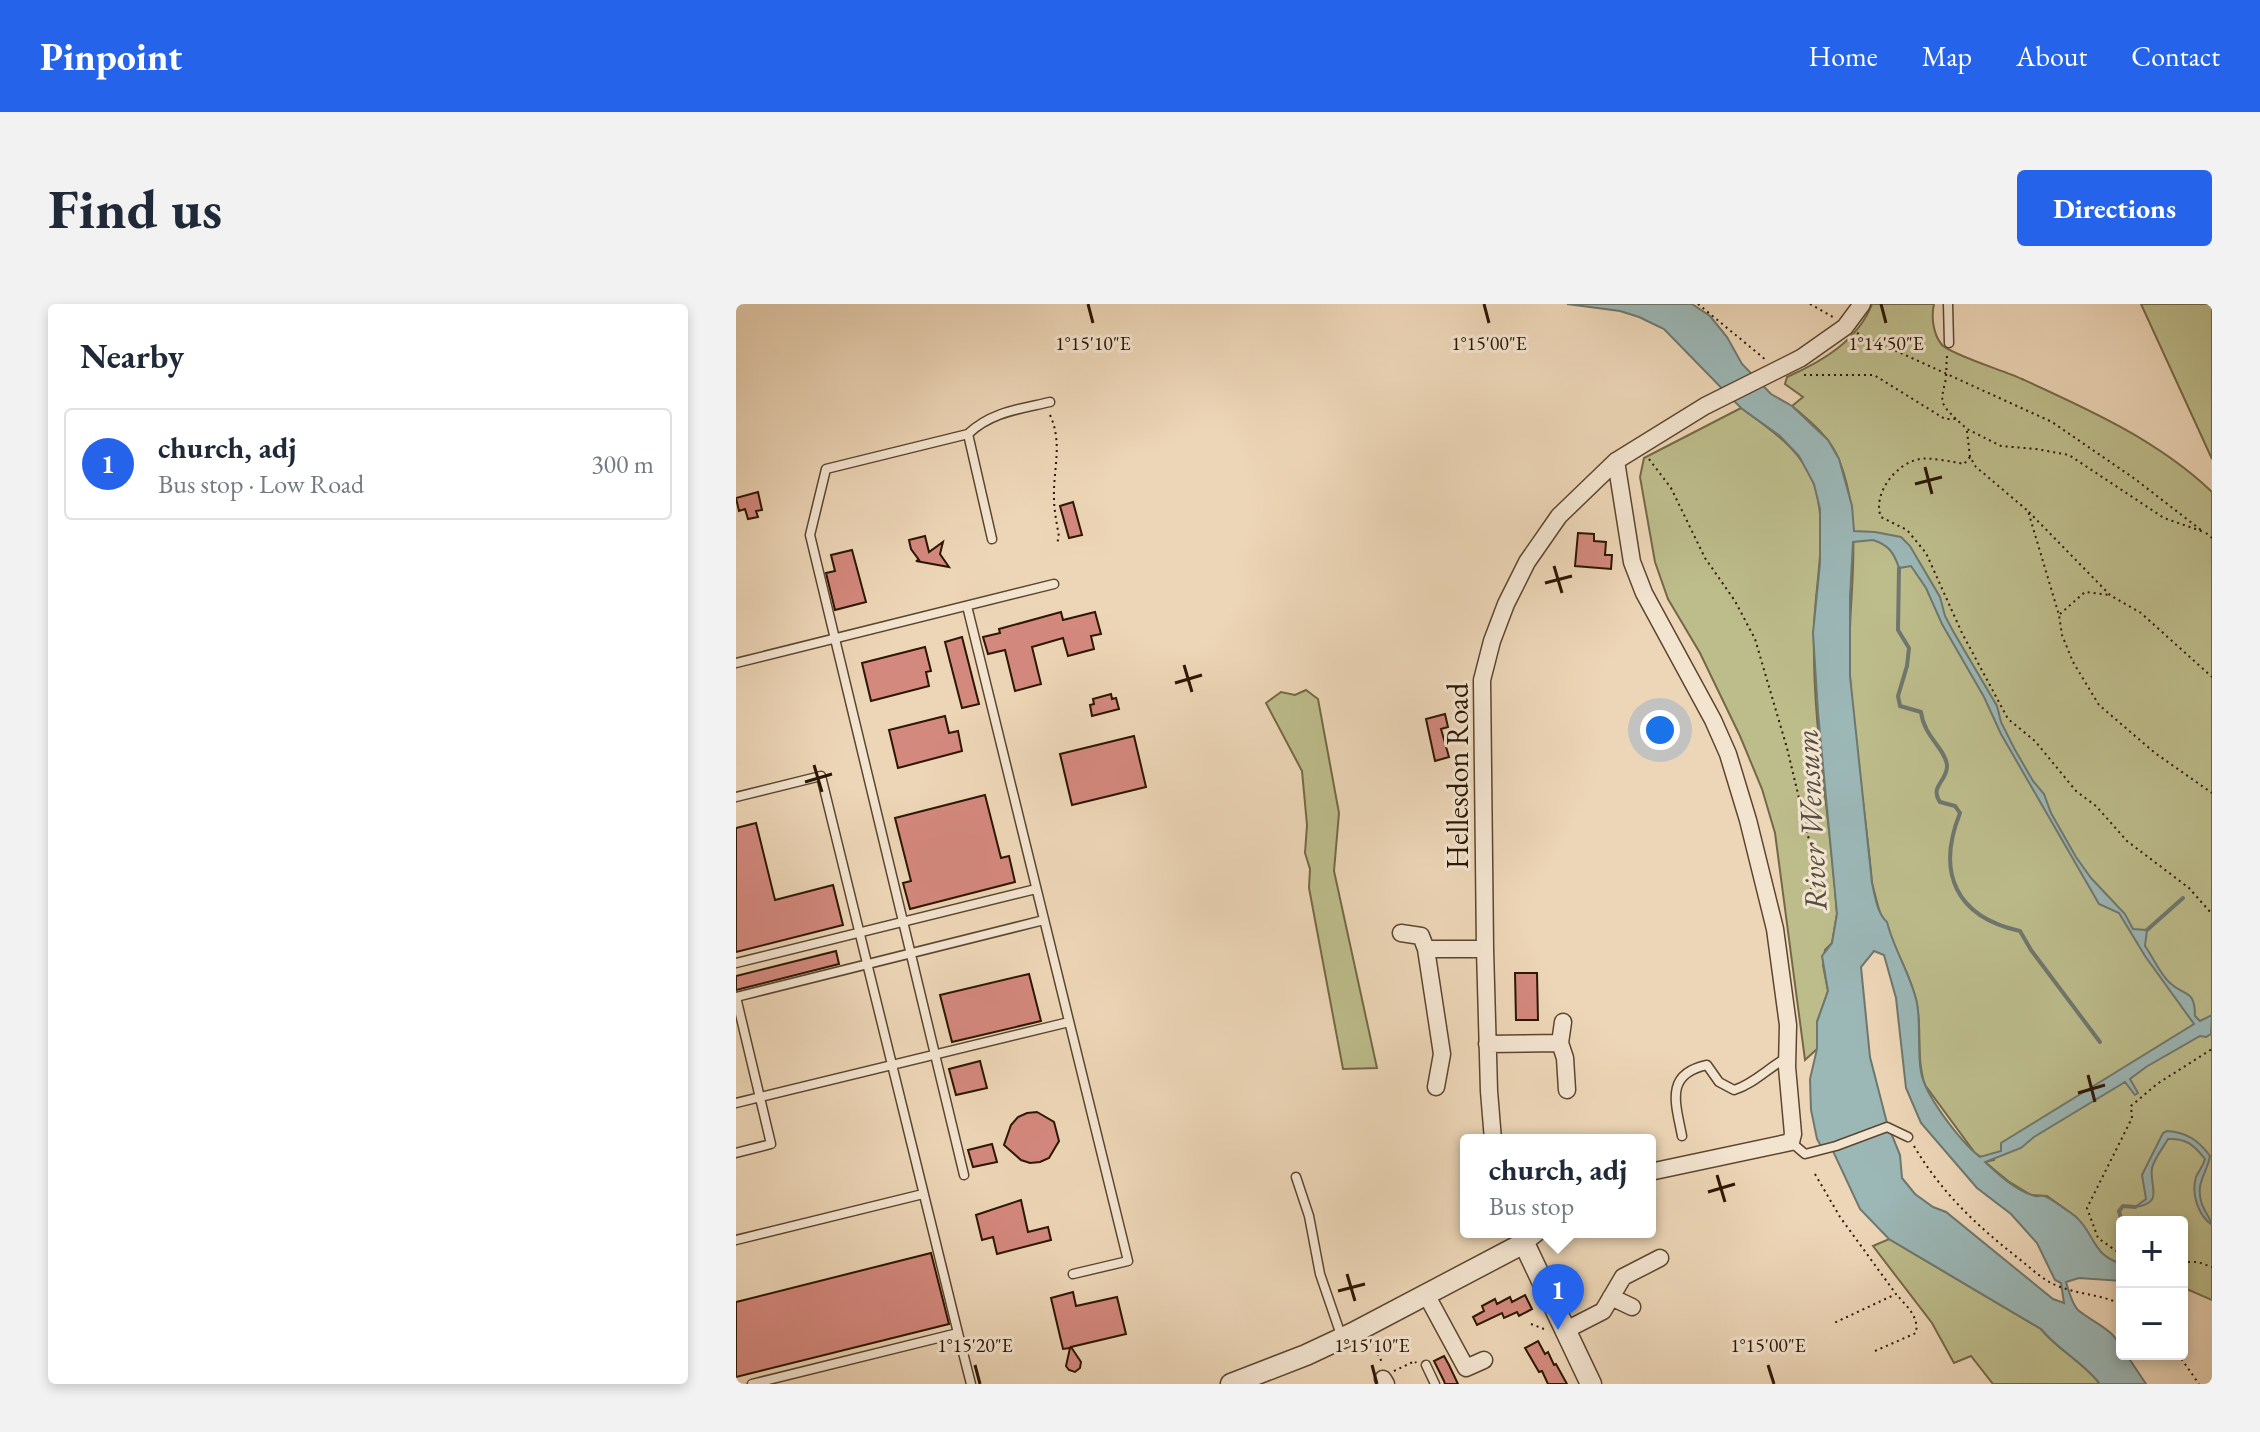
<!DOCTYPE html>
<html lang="en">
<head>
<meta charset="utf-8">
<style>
  :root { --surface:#fff; --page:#f2f2f3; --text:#1f2937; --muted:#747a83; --line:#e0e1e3; --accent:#2563eb }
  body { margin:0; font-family:"EB Garamond",serif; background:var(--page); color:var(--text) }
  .controls { position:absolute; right:24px; bottom:24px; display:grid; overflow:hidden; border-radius:8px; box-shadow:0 4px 12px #0003 }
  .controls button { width:72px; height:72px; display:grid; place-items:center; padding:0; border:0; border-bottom:2px solid var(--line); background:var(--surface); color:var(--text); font:40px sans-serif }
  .you { position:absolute; left:924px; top:426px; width:28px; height:28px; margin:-20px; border:6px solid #fff; border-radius:50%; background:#1a73e8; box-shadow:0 0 0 12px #1a73e833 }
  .badge { display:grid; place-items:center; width:52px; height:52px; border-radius:50%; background:var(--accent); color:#fff; font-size:26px; font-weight:700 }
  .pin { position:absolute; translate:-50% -66px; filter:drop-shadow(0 2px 4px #0008) }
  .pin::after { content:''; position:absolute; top:42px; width:28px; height:24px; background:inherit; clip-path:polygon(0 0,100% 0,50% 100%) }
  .popup { position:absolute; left:724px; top:830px; width:196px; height:104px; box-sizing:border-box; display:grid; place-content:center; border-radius:8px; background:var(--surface); filter:drop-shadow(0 2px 6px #0005); font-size:26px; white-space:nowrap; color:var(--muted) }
  .popup b { font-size:30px; color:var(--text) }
  .popup::after { content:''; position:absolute; left:50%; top:100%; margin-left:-16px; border:16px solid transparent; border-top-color:var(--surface) }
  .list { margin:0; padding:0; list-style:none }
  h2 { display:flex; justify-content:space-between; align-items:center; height:104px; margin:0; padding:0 32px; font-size:34px }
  h2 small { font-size:26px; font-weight:400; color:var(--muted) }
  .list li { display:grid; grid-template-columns:52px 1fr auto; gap:24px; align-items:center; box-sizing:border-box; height:112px; margin:0 16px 16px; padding:0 16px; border:2px solid var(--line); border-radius:8px }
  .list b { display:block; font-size:30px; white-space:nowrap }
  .list p { margin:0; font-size:26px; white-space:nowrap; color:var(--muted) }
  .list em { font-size:26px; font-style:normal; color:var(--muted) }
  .map { position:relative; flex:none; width:1476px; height:1080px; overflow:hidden; border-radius:8px }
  header { display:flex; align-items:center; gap:48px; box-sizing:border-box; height:112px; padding:0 40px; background:var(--accent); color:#fff }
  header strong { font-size:38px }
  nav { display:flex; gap:44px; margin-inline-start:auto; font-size:28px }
  .intro { display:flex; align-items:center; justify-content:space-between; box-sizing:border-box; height:192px; padding:0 48px }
  h1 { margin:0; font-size:56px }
  .button { padding:20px 36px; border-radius:8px; background:var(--accent); color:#fff; font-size:28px; font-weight:700 }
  main { display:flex; gap:48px; padding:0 48px }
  aside { flex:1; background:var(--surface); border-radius:8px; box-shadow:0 4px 12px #0003 }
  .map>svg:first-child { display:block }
</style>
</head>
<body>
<header>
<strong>Pinpoint</strong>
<nav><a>Home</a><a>Map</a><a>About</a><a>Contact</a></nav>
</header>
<div class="intro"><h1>Find us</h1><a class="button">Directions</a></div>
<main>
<aside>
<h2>Nearby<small></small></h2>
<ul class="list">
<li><span class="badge">1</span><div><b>church, adj</b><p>Bus stop · Low Road</p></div><em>300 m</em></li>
</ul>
</aside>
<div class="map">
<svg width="1476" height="1080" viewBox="0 0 1476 1080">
  <rect width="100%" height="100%" fill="#edd6b7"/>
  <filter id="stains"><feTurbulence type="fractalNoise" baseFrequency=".0025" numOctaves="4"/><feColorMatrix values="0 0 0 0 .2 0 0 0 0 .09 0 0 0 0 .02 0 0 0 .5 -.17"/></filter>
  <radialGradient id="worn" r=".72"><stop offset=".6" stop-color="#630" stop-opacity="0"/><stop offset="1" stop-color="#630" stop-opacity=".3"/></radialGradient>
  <!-- green -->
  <path fill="#bdbc8b" stroke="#746946" stroke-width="2" d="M1136 0H1198C1195 13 1197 30 1206 41 1216 51 1269 67 1286 75 1352 105 1423 137 1476 188V996L1446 983V918H1386V960L1369 954 1340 913 1311 892 1295 891 1272 877 1249 858 1258 856 1259 850 1245 853 1239 849 1189 781C1180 755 1186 728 1181 701 1177 679 1166 657 1156 638 1146 621 1141 598 1136 579 1130 510 1118 442 1114 373 1109 301 1131 225 1103 156 1094 133 1074 117 1056 102L1067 93 1049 80 1051 73C1085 58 1122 37 1136 0Z
    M1405 0H1476V155Z
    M1005 104C1035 126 1067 146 1079 183 1093 231 1078 281 1078 329 1076 423 1095 517 1101 610L1096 639 1089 646 1087 661 1092 687 1081 718V745L1069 756 1039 529 1026 485 1004 432 964 349 932 295 919 258 904 173 908 154Z
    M570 386 582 395 603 509 598 567 641 764 607 765 573 584 574 565 569 549 571 521 566 467 530 399 545 388 559 391Z
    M1153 935 1305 1025C1322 1046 1347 1058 1364 1080H1257L1235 1052 1218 1059 1196 1019 1137 942Z"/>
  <!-- water -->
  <path fill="#9bb7b6" stroke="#6f776e" stroke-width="2" fill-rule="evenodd" d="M831 0H956L974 12 991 33 1006 60 1035 90 1056 102 1092 136 1103 155 1116 202 1118 227 1139 228 1165 233 1174 242 1204 293 1209 312 1217 327 1261 402 1265 418 1278 444 1297 477 1308 490 1315 509 1340 553 1355 574 1389 610 1397 625 1411 626 1409 642C1417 653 1424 670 1434 679 1449 693 1459 685 1459 712L1464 717 1476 711 1475 730 1470 733 1464 732 1410 763 1394 775 1402 789 1399 791 1389 778 1298 833 1285 844 1249 858C1262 870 1278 885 1296 891 1304 894 1300 891 1308 892 1315 894 1333 908 1339 912 1360 930 1354 950 1386 960V977L1343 974 1330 978C1332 985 1337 1001 1342 1006 1357 1019 1384 1027 1386 1050H1390L1410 1080H1364C1347 1058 1322 1046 1305 1025L1153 935 1124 905 1097 847 1086 844 1081 835 1075 806 1074 775 1081 745V718L1092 687 1086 652 1096 639 1101 610 1082 409 1077 329 1084 259V205L1078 180 1063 152 1044 132 1005 104 928 25 903 13 884 7ZM1137 236C1153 241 1158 249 1163 264L1175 262 1190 284 1206 320 1248 393 1265 430 1363 600 1383 609 1409 652 1458 720 1265 839V847L1244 853C1225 838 1189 792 1185 768 1181 745 1185 722 1181 699 1175 671 1158 646 1151 618 1141 609 1139 592 1136 579L1114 372V293L1117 238ZM1138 647 1148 651 1160 694 1170 784 1185 819 1241 884 1275 910 1301 939 1319 976 1325 979 1328 999 1317 995 1210 908 1197 903 1179 890 1166 874 1164 851 1151 819 1134 753 1125 663Z
    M1431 827C1451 828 1463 837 1474 852 1471 869 1460 878 1465 897 1467 906 1474 913 1476 921 1462 911 1455 890 1460 873 1463 866 1467 863 1469 855 1458 841 1450 834 1432 835 1427 844 1418 855 1416 864 1413 883 1429 899 1399 903L1410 895 1406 871 1427 829Z"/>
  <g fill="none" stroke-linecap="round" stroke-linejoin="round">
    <!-- stream -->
    <path stroke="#6f776e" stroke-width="4" d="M1163 264 1162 326 1173 344 1171 362 1162 392 1164 402 1185 408C1188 433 1209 444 1211 461 1212 477 1193 482 1204 498L1219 502 1224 509C1200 569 1220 613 1284 627L1295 646 1364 738
      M1411 626 1447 594
      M1386 918 1383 907 1387 902 1399 903"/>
  </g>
  <!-- building -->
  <path fill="#d4897e" stroke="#2c1602" stroke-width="2" d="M22 188 26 206 20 207 22 213 12 215 9 205 3 207 0 194Z
    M337 198 346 231 333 234 324 202Z
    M842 229 858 230V237L870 238 869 251H876L875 265 839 262Z
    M189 232 193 248 207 238 204 250 213 263 180 257 183 256 175 245 173 236Z
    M116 246 130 298 99 306 90 269 99 267 95 251Z
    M325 308 327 316 359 308 365 330 355 332 358 345 332 352 327 334 296 343 305 380 279 387 269 346 252 350 247 333 264 329 263 325Z
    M226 333 243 400 226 404 209 338Z
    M189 343 195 367 190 368 193 382 135 397 126 359Z
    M375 390 376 395 380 394 383 405 356 412 354 401 358 400 357 395Z
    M709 410 712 423 705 425 713 453 699 457 690 415Z
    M209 412 213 429 222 427 226 447 162 464 153 426Z
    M398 432 410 483 336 501 324 450Z
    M249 491 265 554 273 552 279 578 174 605 167 579 175 577 159 514Z
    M20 519 39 596 97 581 107 621 0 648V524Z
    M100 647 103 660 0 686V672Z
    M779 669H801L802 716H780Z
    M293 670 305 717 216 738 204 691Z
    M244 757 251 784 220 791 213 765Z
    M301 808 318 818 323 837 313 854 304 858 294 859 285 856 268 841 275 821 282 813 291 809Z
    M256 840 261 858 237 863 232 846Z
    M285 896 292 928 312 923 315 936 261 950 257 933 246 936 240 911Z
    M195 949 213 1020 0 1073V998Z
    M337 988 340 1002 381 993 390 1030 335 1043 345 1058 344 1064 339 1068 333 1066 330 1062 334 1044 327 1045 315 994Z
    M789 991 796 1005 783 1012 781 1008 768 1014 766 1009 741 1021 737 1013 748 1007 746 1002 759 995 761 1000 774 993 776 998Z
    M802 1037 809 1050 812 1048 818 1061 820 1060 831 1080H812L806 1067 803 1068 789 1044Z
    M708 1052 713 1061 722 1080H709L708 1077 698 1057Z"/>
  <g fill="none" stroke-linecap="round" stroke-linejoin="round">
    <defs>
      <path id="service" d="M1212 0 1213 39
        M232 130C255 108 284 105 314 98
        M231 302 392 957 337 970
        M0 359 318 280
        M0 493 85 472 222 1029 16 1080
        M0 659 300 585
        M0 693 308 616
        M0 799 333 718
        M946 832C940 800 928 770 971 761L983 778 998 786C1018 780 1033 763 1052 753
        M1055 838 1069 850 1100 842 1151 823 1172 833
        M0 849 35 840 0 693
        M228 871 74 231 90 165 232 130 256 235
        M560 873 573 912 584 970 606 1034
        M0 936 187 890
        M222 1029 235 1080
        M690 1061 699 1080"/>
      <path id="minor" d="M880 157 896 258 908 289 977 416 992 450 1012 516 1039 625 1052 721 1051 763 1057 830 1055 838 914 868
        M665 629 685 632 690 645 706 750 700 783
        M690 645H749
        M824 739 829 754 831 786
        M751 740 824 739 827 718
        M757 836 753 787 749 645 746 376 756 337 770 300 791 258 823 212 880 157 969 102 1065 54 1109 23 1126 0
        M783 928 788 939 802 928
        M691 992 730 1064 748 1056
        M875 993 896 1003
        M828 1027 867 1007 887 973 924 954
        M647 1075 650 1080"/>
      <path id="tertiary" d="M495 1080 570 1051 617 1029 788 939 855 1080"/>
    </defs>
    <!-- service casing -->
    <use href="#service" stroke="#5c462f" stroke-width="11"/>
    <!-- minor casing -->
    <use href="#minor" stroke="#5c462f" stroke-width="19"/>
    <!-- tertiary casing -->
    <use href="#tertiary" stroke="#5c462f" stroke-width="23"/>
    <!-- path -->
    <path stroke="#2c1602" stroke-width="2" stroke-dasharray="2 4" stroke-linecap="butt" d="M962 0 1030 56
      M1074 0 1097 13
      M1121 29 1316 118 1399 175 1465 226
      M1211 52C1210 61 1211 71 1209 79 1204 99 1205 100 1220 115
      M1068 71H1138L1209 115H1220L1231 125 1265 142 1300 145 1333 151 1428 214 1468 228
      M314 111C327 139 317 166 318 194 318 207 321 220 323 233L321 239
      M1231 127 1234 153 1240 163 1292 207 1323 311 1326 331 1337 358 1363 401 1419 449 1476 489
      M1234 153 1228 160C1218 158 1192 153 1184 155 1160 159 1136 190 1145 213L1171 226 1190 249 1226 329 1272 415 1299 437 1340 487 1360 502 1391 537 1453 584 1476 610
      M913 155 935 184 969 254 999 297 1019 335 1051 444 1074 540 1079 580 1070 592
      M1293 208 1374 291 1405 309 1476 373
      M1470 229 1476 234
      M1324 310 1349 288 1373 291
      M1178 842C1205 888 1240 921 1282 954 1295 964 1306 976 1322 982 1343 991 1366 990 1386 1001
      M1079 870 1104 913 1160 990 1098 1019
      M1386 951 1362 934 1351 904 1396 814 1395 802 1421 780 1476 745
      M1446 958H1462L1476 963
      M795 1020 808 1025
      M636 1039 646 1058
      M1139 1047 1180 1029C1183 1012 1171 1003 1161 991
      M1442 1050 1463 1080
      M658 1067 679 1057 680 1059"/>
    <!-- service -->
    <use href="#service" stroke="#f3e4d0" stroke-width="8"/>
    <!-- minor -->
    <use href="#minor" stroke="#f3e4d0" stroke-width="16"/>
    <!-- tertiary -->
    <use href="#tertiary" stroke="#f3e4d0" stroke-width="20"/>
  </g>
  <!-- ticks -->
  <path fill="none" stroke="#2c1602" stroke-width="3" d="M352 0 357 19M748 0 753 19M1145 0 1150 19M1189 163 1196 190M1179 180 1206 173M818 262 826 289M809 279 836 272M448 361 456 388M439 379 466 371M78 461 86 488M69 478 96 470M1352 771 1359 798M1342 789 1369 781M981 871 989 898M972 888 999 880M611 970 619 997M602 987 629 980M239 1061 244 1080M636 1061 641 1080M1032 1061 1038 1080"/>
  <g text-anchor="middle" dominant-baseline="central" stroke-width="6" stroke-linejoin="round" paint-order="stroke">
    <!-- street labels -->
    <g font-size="30" fill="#2c1602" stroke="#f3e4d0">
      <text transform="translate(721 472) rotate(-90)">Hellesdon Road</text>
    </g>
    <!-- water labels -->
    <g font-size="32" font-style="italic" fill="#534e41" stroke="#f3e4d0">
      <text transform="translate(1075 516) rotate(-93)">River Wensum</text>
    </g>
  </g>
  <g font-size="20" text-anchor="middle" fill="#2c1602" stroke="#f3e4d0" stroke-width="6" stroke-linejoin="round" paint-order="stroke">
    <text x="357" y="46">1°15'10"E</text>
    <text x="753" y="46">1°15'00"E</text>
    <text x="1150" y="46">1°14'50"E</text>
    <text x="239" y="1048">1°15'20"E</text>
    <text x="636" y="1048">1°15'10"E</text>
    <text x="1032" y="1048">1°15'00"E</text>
  </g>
  <rect width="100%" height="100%" filter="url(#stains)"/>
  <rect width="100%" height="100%" fill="url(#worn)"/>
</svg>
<div class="controls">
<button>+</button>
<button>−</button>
</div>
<div class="you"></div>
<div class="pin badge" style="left:822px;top:1026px">1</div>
<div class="popup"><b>church, adj</b>Bus stop</div>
</div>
</main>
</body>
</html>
